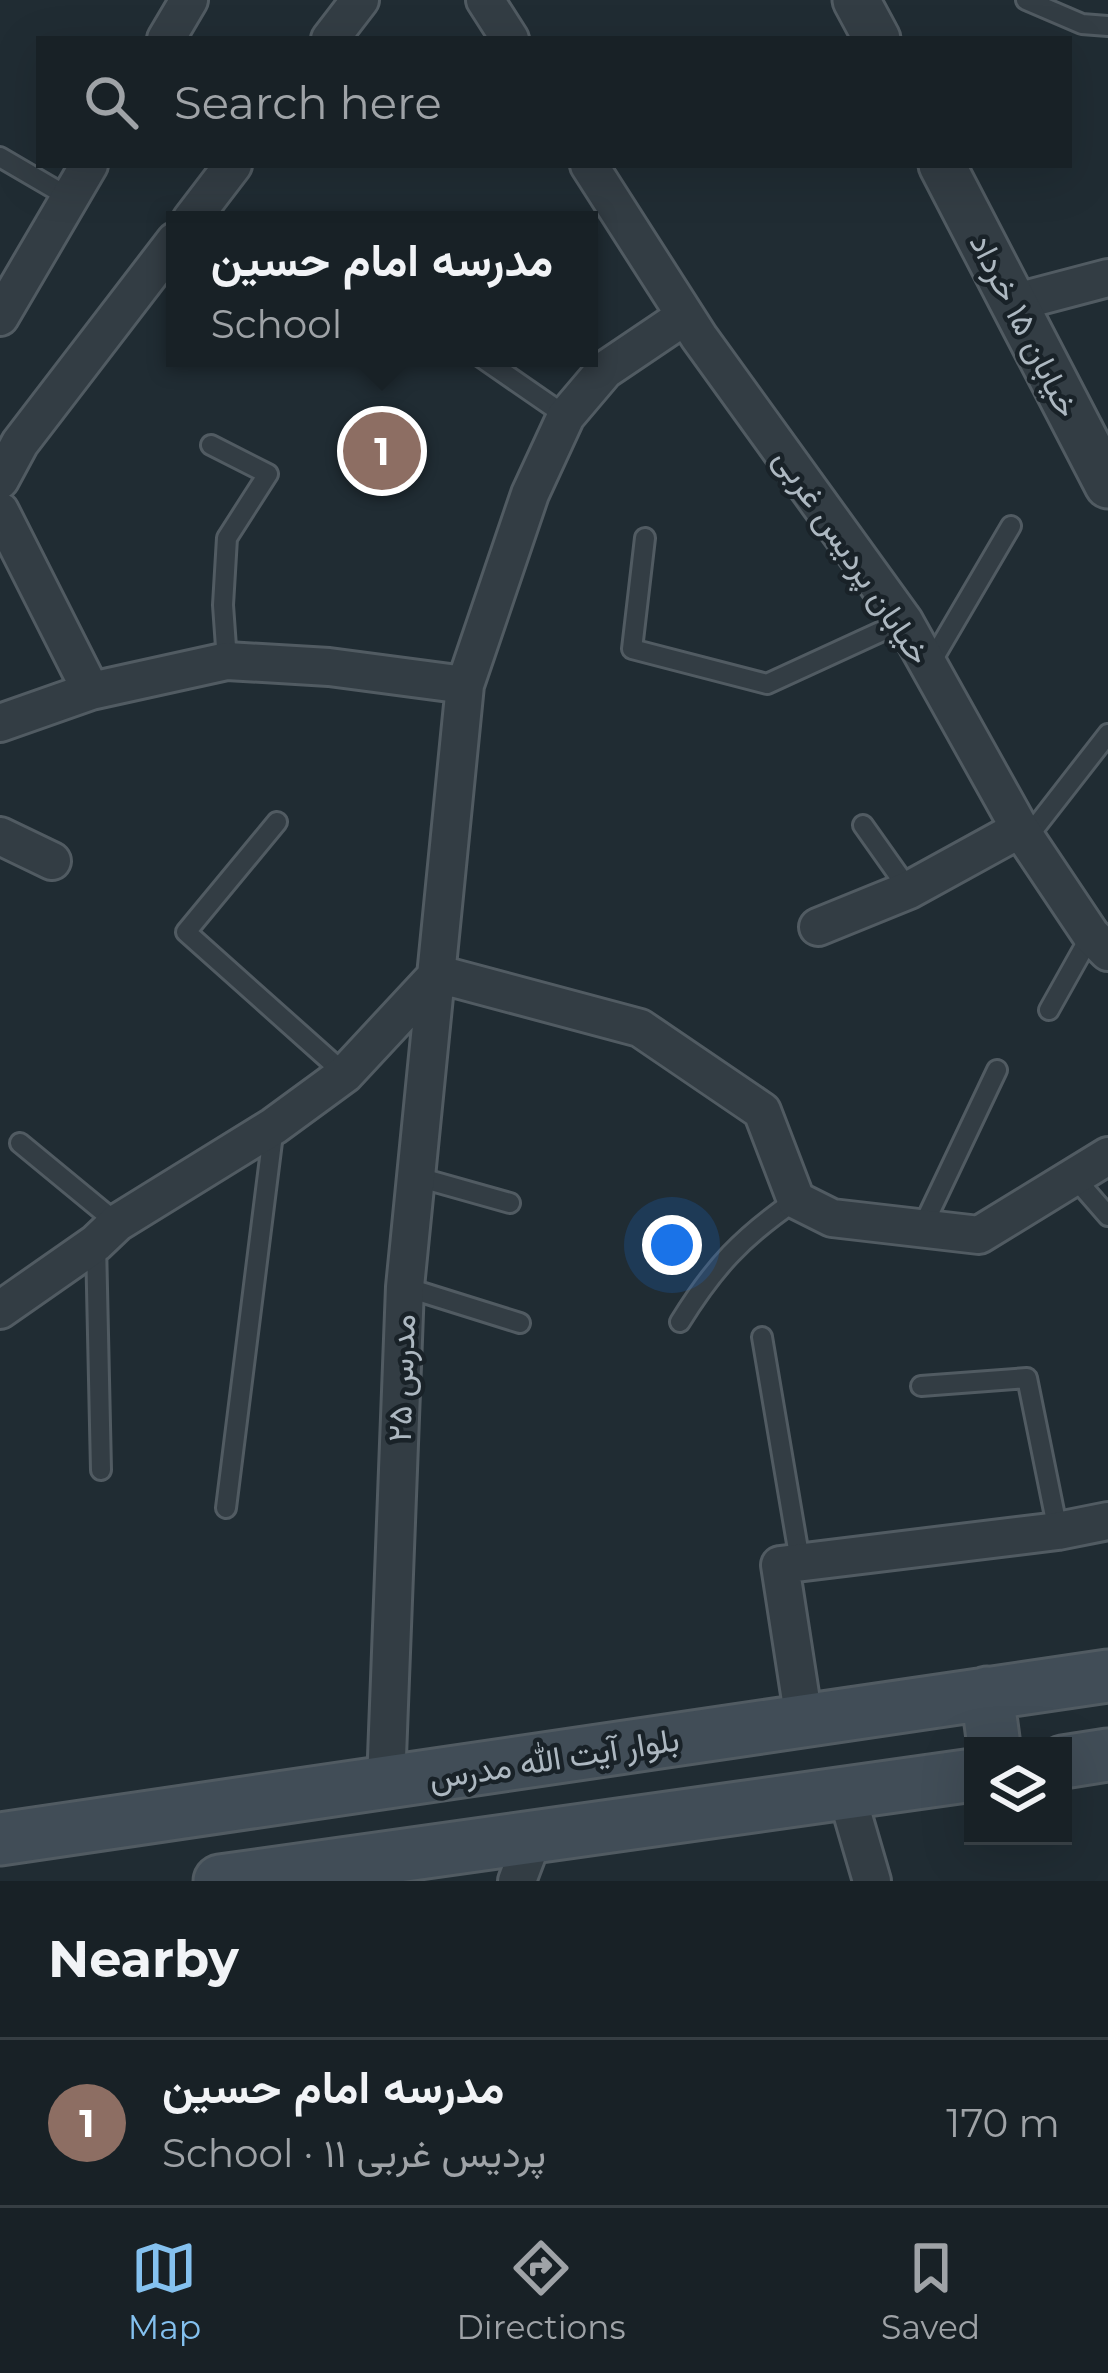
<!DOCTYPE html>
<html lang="en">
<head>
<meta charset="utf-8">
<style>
  :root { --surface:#182126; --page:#252e32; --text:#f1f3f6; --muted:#9fa3a7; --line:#363e43; --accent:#84c1ef }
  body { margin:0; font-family:Montserrat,Vazirmatn,sans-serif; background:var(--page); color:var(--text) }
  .controls { position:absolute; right:36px; bottom:36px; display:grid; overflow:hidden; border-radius:0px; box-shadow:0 12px 48px #0002 }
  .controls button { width:108px; height:108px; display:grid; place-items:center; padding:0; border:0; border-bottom:3px solid var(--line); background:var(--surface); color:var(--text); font:60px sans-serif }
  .you { position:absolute; left:672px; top:1245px; width:42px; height:42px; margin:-30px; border:9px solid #fff; border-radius:50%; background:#1a73e8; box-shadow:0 0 0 18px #1a73e833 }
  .badge { display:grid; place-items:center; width:78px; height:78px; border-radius:50%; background:var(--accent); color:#fff; font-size:39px; font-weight:700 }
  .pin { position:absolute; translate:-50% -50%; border:6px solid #fff; box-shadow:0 3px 12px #0006 }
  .popup { position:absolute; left:166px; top:211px; width:432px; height:156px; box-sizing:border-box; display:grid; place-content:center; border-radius:0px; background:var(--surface); filter:drop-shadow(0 3px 9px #0005); font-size:39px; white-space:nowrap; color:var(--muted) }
  .popup b { font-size:45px; color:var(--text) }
  .popup::after { content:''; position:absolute; left:50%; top:100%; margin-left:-24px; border:24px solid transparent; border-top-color:var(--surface) }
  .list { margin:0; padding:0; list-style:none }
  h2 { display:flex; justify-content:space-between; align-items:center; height:156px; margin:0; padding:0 48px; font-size:51px }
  h2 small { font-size:39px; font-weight:400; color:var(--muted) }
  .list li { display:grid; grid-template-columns:78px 1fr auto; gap:36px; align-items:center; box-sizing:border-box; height:168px; padding:0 48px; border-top:3px solid var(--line) }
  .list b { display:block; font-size:45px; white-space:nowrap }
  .list p { margin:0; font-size:39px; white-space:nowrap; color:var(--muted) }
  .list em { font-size:39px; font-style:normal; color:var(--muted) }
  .icon { flex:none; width:66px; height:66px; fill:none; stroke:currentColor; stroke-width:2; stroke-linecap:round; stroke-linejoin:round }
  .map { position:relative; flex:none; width:1108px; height:1881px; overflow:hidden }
  .search { position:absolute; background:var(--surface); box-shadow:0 12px 48px #0002; left:36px; right:36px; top:36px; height:132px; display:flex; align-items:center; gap:30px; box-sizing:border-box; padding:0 42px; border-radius:0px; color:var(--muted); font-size:45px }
  .sheet { height:324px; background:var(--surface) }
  nav { display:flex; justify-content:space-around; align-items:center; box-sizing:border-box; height:168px; border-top:3px solid var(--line); background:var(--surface); font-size:33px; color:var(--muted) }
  nav a { display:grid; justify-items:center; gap:6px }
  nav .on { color:var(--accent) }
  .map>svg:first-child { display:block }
</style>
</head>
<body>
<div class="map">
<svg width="1108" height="1881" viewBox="0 0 1108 1881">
  <rect width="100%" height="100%" fill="#202c33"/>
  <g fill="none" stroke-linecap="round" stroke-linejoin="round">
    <defs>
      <path id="service" d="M1026 0 1082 24 1108 26
        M0 157 70 198
        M482 358 566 416
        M211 445 268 474 227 538 223 605 227 661
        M645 538 632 649 767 684 904 621
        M929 666 1011 526
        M277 822 186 932 345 1074
        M863 825 909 890
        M1027 838 1108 734
        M1049 1010 1091 935
        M20 1143 117 1223
        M414 1176 510 1203
        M1074 1177 1108 1216
        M922 1228 997 1070
        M96 1243 101 1470
        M405 1287 520 1323
        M680 1322C714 1267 742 1237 796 1200
        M762 1337 800 1561
        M921 1386 1027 1378 1058 1531
        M226 1508 274 1126"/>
      <path id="minor" d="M485 0 510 39
        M166 39 189 0
        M330 39 360 0
        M589 165 699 337 904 621 1020 829 1091 935 1108 952
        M191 220 233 165
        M1013 303 1108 278
        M0 317 89 165
        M0 480 20 443 175 241
        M0 511 91 691
        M0 723 91 691 227 661 329 667 465 685
        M0 836 52 861
        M818 927 909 890 1020 829
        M438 974 640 1028 762 1111 796 1200 832 1218 979 1235 1108 1156
        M0 1310 96 1243 117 1223 274 1126 345 1074 438 974
        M804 1720 780 1565 1058 1531 1108 1521
        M386 1783 405 1287 465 685 530 494 566 416 605 370 685 316
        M846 1792 872 1881
        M517 1881 534 1836"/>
      <path id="tertiary" d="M856 0 877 39
        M942 165 1108 485"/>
      <path id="secondary" d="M987 1693 994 1746
        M1063 1762 1108 1755
        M0 1839 1108 1676
        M220 1881 973 1775"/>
    </defs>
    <!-- service casing -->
    <use href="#service" stroke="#515b62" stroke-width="24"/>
    <!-- minor casing -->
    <use href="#minor" stroke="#515b62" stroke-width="42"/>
    <!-- tertiary casing -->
    <use href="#tertiary" stroke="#515b62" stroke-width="51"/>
    <!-- secondary casing -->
    <use href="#secondary" stroke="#515b62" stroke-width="57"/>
    <!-- service -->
    <use href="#service" stroke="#333d44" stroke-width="18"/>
    <!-- minor -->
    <use href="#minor" stroke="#333d44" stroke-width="36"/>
    <!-- tertiary -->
    <use href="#tertiary" stroke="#333d44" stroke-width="45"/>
    <!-- secondary -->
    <use href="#secondary" stroke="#414d57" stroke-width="51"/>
  </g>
  <g text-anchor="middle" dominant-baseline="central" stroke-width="9" stroke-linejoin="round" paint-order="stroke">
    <!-- street labels -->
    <g font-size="33" fill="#adb8c1" stroke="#192228">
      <text transform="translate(1025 325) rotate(63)">خیابان ۱۵ خرداد</text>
      <text transform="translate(853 556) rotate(56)">خیابان پردیس غربی</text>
      <text transform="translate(401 1378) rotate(-88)">مدرس ۲۵</text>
      <text transform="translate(554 1758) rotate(-9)">بلوار آیت الله مدرس</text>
    </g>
  </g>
</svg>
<div class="controls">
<button><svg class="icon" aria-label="layers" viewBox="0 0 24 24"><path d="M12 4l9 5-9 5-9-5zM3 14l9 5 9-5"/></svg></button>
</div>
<div class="you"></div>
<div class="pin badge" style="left:382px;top:451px;background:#8d6e63">1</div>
<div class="popup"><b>مدرسه امام حسین</b>School</div>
<div class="search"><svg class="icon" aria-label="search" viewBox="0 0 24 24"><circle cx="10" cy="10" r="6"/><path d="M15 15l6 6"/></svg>Search here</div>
</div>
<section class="sheet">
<h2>Nearby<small></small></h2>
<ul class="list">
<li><span class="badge" style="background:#8d6e63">1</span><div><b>مدرسه امام حسین</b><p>School · پردیس غربی ۱۱</p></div><em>170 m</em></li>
</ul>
</section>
<nav>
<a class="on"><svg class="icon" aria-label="map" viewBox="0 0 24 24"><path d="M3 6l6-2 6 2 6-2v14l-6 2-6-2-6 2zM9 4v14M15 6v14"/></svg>Map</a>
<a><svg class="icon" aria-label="directions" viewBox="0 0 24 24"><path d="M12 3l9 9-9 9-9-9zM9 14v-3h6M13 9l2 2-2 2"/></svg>Directions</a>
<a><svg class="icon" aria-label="saved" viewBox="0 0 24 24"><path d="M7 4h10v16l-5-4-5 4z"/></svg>Saved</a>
</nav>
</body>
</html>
